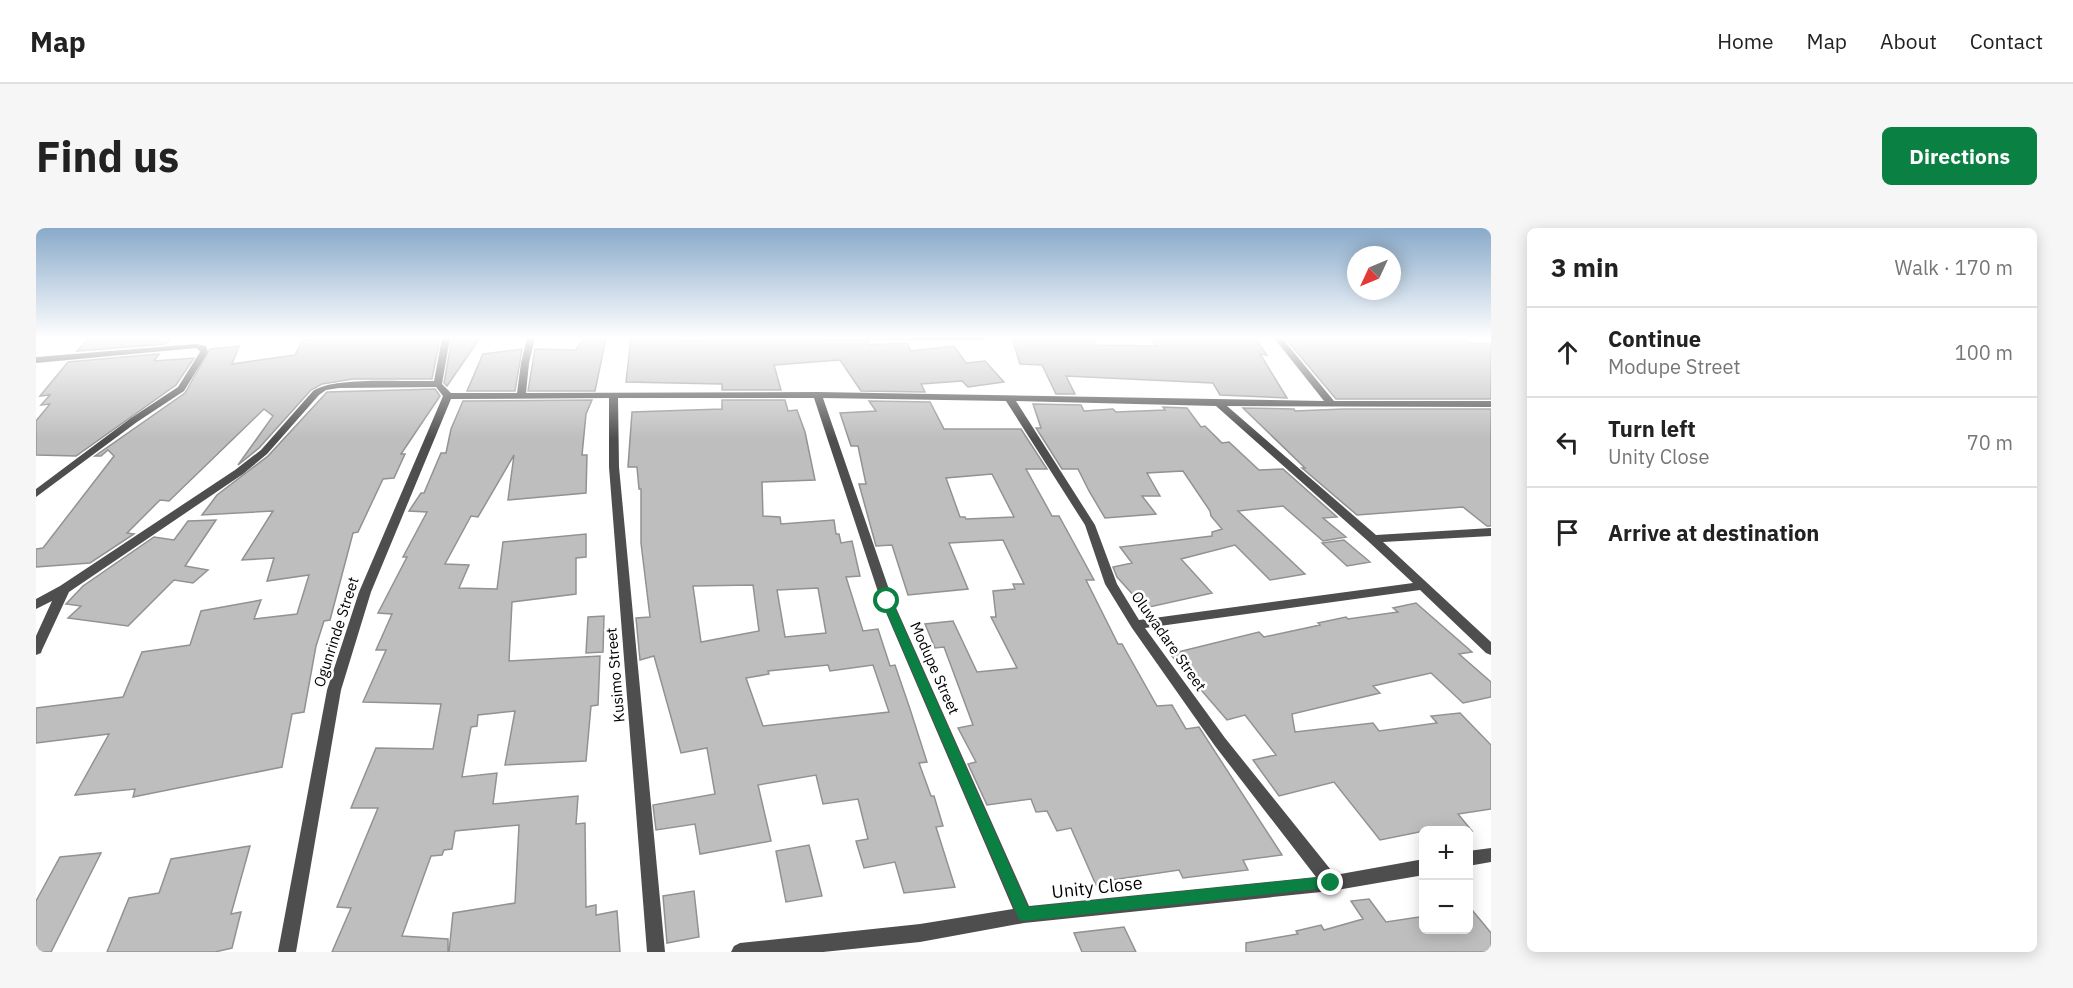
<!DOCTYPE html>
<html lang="en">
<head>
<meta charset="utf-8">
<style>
  :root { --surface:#fff; --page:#f6f6f6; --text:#222; --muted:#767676; --line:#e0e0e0; --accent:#0b8043 }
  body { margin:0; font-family:"IBM Plex Sans",sans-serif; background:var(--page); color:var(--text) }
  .controls { position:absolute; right:18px; bottom:18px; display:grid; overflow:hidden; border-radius:9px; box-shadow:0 3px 15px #0003 }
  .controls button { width:54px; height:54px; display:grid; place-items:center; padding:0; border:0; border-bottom:2px solid var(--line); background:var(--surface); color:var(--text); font:30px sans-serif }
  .compass { position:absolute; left:1311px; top:18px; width:54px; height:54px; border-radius:50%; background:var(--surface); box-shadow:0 3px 15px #0003; rotate:226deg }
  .stop { position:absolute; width:18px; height:18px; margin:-14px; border:4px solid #0b8043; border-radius:50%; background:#fff }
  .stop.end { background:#0b8043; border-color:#fff; box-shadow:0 2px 6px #0008 }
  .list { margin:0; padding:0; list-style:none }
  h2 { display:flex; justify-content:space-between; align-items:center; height:78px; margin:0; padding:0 24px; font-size:26px }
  h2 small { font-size:20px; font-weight:400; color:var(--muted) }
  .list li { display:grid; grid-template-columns:39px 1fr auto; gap:18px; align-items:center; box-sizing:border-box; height:90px; padding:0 24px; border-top:2px solid var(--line) }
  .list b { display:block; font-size:22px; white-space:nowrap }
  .list p { margin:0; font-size:20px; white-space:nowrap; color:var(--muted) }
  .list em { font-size:20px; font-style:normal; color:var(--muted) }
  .icon { flex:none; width:33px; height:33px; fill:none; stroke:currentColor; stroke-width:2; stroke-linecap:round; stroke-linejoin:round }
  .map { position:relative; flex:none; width:1455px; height:724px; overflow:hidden; border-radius:9px }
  header { display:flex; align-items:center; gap:36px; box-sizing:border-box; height:84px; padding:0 30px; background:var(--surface); border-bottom:2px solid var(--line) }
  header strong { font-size:28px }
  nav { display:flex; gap:33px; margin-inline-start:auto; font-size:21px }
  .intro { display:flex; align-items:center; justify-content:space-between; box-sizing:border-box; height:144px; padding:0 36px }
  h1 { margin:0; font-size:42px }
  .button { padding:15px 27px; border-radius:9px; background:var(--accent); color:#fff; font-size:21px; font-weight:700 }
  main { display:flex; gap:36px; padding:0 36px }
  aside { flex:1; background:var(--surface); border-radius:9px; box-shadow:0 3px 15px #0003 }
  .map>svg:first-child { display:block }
</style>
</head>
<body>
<header>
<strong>Map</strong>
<nav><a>Home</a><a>Map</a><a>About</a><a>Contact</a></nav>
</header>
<div class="intro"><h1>Find us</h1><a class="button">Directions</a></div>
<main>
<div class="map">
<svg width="1455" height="724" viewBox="0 0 1455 724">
  <rect width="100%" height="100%" fill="#fff"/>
  <!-- building -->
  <path fill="#bebebe" stroke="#929292" stroke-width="1.5" fill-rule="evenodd" d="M52 110H135L130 116 41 123Z
    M299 110H404L396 151H317L286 156 275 162 223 220 202 237 237 188 228 181 133 273 124 272 91 305 98 306 54 335 0 339V321L7 320 78 228 72 222 65 228H59L149 165 174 121 203 118 196 136 259 127 267 112Z
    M416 110H444L411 158 408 155Z
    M548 110H570L559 163H492L499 121 540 122Z
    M595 110H646V113L679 112V110L826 112 832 114V117L871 115 875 123 918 118 930 135 949 133 968 154 932 159 926 153 885 156 889 164 825 163 804 132 738 137 745 162H686V156L590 154Z
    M976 110H1059L1060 117 1120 118 1115 110H1219L1231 127 1224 126 1251 170 1184 167 1177 155 1030 148 1039 166H1020L1006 137 984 136Z
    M1249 110H1430L1435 115 1455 116V171H1300Z
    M486 121 479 163H431L447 126Z
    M123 126 118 133 158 130 140 157 40 228 0 227V193L14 176 5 177 14 167 4 168 32 134Z
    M399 161 404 168 365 226H369L358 250 347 251 322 304 317 305 294 392 288 393 280 418 268 484 256 486 246 539 97 569 99 561 39 567 73 506 0 515V480L87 469 106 424 154 417 165 383 225 372 218 391 261 386 273 347 231 353 238 330 206 332 237 283 166 287 181 267 232 228 291 164Z
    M556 172 550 186 546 227H551L550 265 472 272 478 227 442 289 435 288 409 336 433 337 423 360 461 361 467 314 550 306V329L540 330V366L476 374 473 433 564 428 562 477 555 478 550 533 469 537 479 483 442 487 441 498 435 499 426 549 461 545 457 576 542 568 540 596 549 595 550 679 560 677V687L581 683 584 724H413L417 685 479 675 483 597 419 603 416 621 408 622 406 627 395 628 366 708 412 711V724H296L315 680 301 679 342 580H315L340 520 397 521 405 476 327 474 350 422H340L356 386 342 385 371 329H367L391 284 373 283 385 265H388L405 225H410L415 201 427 173Z
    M686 172H749L752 183 761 182 769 204 779 252 726 254 727 288 744 289 745 296 798 292 800 306H803L805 315 816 313 824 348 810 349 827 403 842 401 854 438 859 437 874 481 891 534 883 535 895 568H898L907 598 900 599 919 659 868 665 859 634 828 640 820 613 832 611 822 571 787 576 780 547 722 557 735 613 664 626 659 596 620 602 617 577 679 566 671 520 645 525 618 428 604 432 600 390 614 389 605 315V261H603L601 239H592L596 184 686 181ZM717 357 723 403 665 414 657 358ZM782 360 790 405 749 409 741 362ZM792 437 794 443 837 437 853 484 727 498 710 450 733 446 732 443Z
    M833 173 894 174 908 201H985L1011 241H990L1016 288H1023L1058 352H1050L1082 416H1086L1121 478 1136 477 1150 501 1163 499 1246 627 1207 632 1212 642 1147 650 1143 642 1075 652 1077 655 1060 657 1035 600 1021 603 1011 583 1000 584 995 571 951 577 932 536 940 534 922 500 937 497 908 419 899 420 889 396 917 393 941 444 981 440 955 389H960L957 363 979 361 977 356H988L967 312 913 315 932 361 872 367 856 317 840 318 823 256H830L822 218H815L804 185 840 183ZM956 246 978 289 930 291 929 289H924L910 250Z
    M997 176 1045 177 1048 183 1077 181 1080 184 1129 182 1127 179 1151 180 1165 199 1169 198 1186 215 1193 214 1223 242 1247 241 1301 289 1287 290 1310 309 1287 313 1247 278 1202 283 1269 346 1234 352 1199 317 1145 331 1176 365 1109 380 1081 349 1077 339 1096 335 1084 319 1176 308V304L1186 301 1175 288 1174 283 1147 243 1111 245 1124 268H1106L1120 286 1069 290 1053 263 1042 241H1026L1000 200H1005Z
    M1207 180 1258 181 1259 183 1307 181H1455V298H1451L1427 279 1321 287 1266 240H1269Z
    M180 292 149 338 172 342 157 355 138 352 92 398 32 390 45 378 30 376 47 358 118 309 138 312 152 293Z
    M1308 312 1334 334 1311 338 1286 315Z
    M1380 375 1436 424 1423 426 1455 454V469L1427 475 1395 445 1337 458 1344 465 1256 486 1259 504 1337 495 1343 503 1401 495 1395 488 1424 485 1455 517V581L1422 586 1436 603H1388L1344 612 1298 554 1243 568 1217 532 1240 527 1209 487 1191 492 1134 426 1223 404 1228 409 1284 397 1282 395 1310 389 1312 391 1362 384 1357 380Z
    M568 388 567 424 550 425 552 389Z
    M773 617 786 668 750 674 740 623Z
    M214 618 195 686 205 684 196 720 179 724H71L93 670 123 665 135 631Z
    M65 625 15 724H0V673L24 629Z
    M658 663 663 709 631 715 627 668Z
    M1333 671 1350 694 1383 689 1388 695V702H1432V677L1455 705V724H1210V715L1262 706 1260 703 1285 697 1288 702 1327 691 1315 673Z
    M1088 699 1100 724H1046L1038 705Z"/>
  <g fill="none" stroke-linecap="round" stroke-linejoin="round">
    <!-- street -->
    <path fill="#4e4e4e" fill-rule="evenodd" d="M0 110H5L0 113Z
      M406 110H414L406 156 415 165H481L485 135 491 110H499L493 135 490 165 782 164 1288 173 1238 110H1246L1298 173H1455V179L1191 178 1340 307 1455 300V308L1347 314 1455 414V427L1450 425 1384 362 1109 400 1189 510 1299 647 1388 631V647L1295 663 988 695 884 714 787 724H695L698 718 704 715 884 696 977 681 845 373 778 170H582L583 239 629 724H611L573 239V170L415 171 335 364 305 462 260 724H242L291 462 323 364 407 168 400 159 303 160 290 162 283 167 231 226 207 246 33 364 6 422 5 425 0 427V408L16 373 0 381V371L24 358 199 242 225 222 277 163C298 148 369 154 398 153ZM787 170 970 173 1049 297 1069 356 1096 400 1179 518 1280 649 993 678 857 373ZM980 173 1180 178 1333 314 1377 355 1103 392 1081 356 1059 297Z
      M826 110H954L950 112H830Z
      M160 116 170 118 172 124 148 163 101 194 0 269V261L95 190 142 159 164 124 163 122 160 120 0 135V129Z
      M1455 620V634L1432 638V623Z"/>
  </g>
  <!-- sky -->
  <linearGradient id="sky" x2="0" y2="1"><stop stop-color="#89aaca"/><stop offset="0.52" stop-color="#fff"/><stop offset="1" stop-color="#fff" stop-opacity="0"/></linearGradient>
  <rect width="1455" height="211" fill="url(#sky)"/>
  <!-- route -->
  <path fill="#0b8043" d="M851 369 856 373 992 679 1295 648 1300 650 1302 655 1300 659 988 693 983 691 846 373Z"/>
  <g text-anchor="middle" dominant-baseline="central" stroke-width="5" stroke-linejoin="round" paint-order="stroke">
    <!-- street labels -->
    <g font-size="15" fill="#000" stroke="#fff">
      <text transform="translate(300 404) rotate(-72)">Ogunrinde Street</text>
      <text transform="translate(1133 413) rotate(55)">Oluwadare Street</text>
      <text transform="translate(899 440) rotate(66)">Modupe Street</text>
      <text transform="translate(579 447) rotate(-95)">Kusimo Street</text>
    </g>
    <!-- near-street labels -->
    <g font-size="18" fill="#000" stroke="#fff">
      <text transform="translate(1061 659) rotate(-6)">Unity Close</text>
    </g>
  </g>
</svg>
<div class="controls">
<button>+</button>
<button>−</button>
</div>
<svg class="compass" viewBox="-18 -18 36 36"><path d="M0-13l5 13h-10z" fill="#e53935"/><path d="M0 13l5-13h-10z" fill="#767676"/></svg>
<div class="stop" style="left:851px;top:373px"></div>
<div class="stop end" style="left:1295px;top:655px"></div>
</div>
<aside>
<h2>3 min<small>Walk · 170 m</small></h2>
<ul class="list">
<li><svg class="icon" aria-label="ahead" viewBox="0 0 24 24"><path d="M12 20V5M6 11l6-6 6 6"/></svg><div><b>Continue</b><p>Modupe Street</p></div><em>100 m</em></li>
<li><svg class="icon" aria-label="left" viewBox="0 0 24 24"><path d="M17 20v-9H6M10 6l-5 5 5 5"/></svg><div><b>Turn left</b><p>Unity Close</p></div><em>70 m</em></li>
<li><svg class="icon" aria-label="arrive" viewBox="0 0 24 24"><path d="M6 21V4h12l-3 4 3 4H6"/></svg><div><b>Arrive at destination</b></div></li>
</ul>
</aside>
</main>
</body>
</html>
